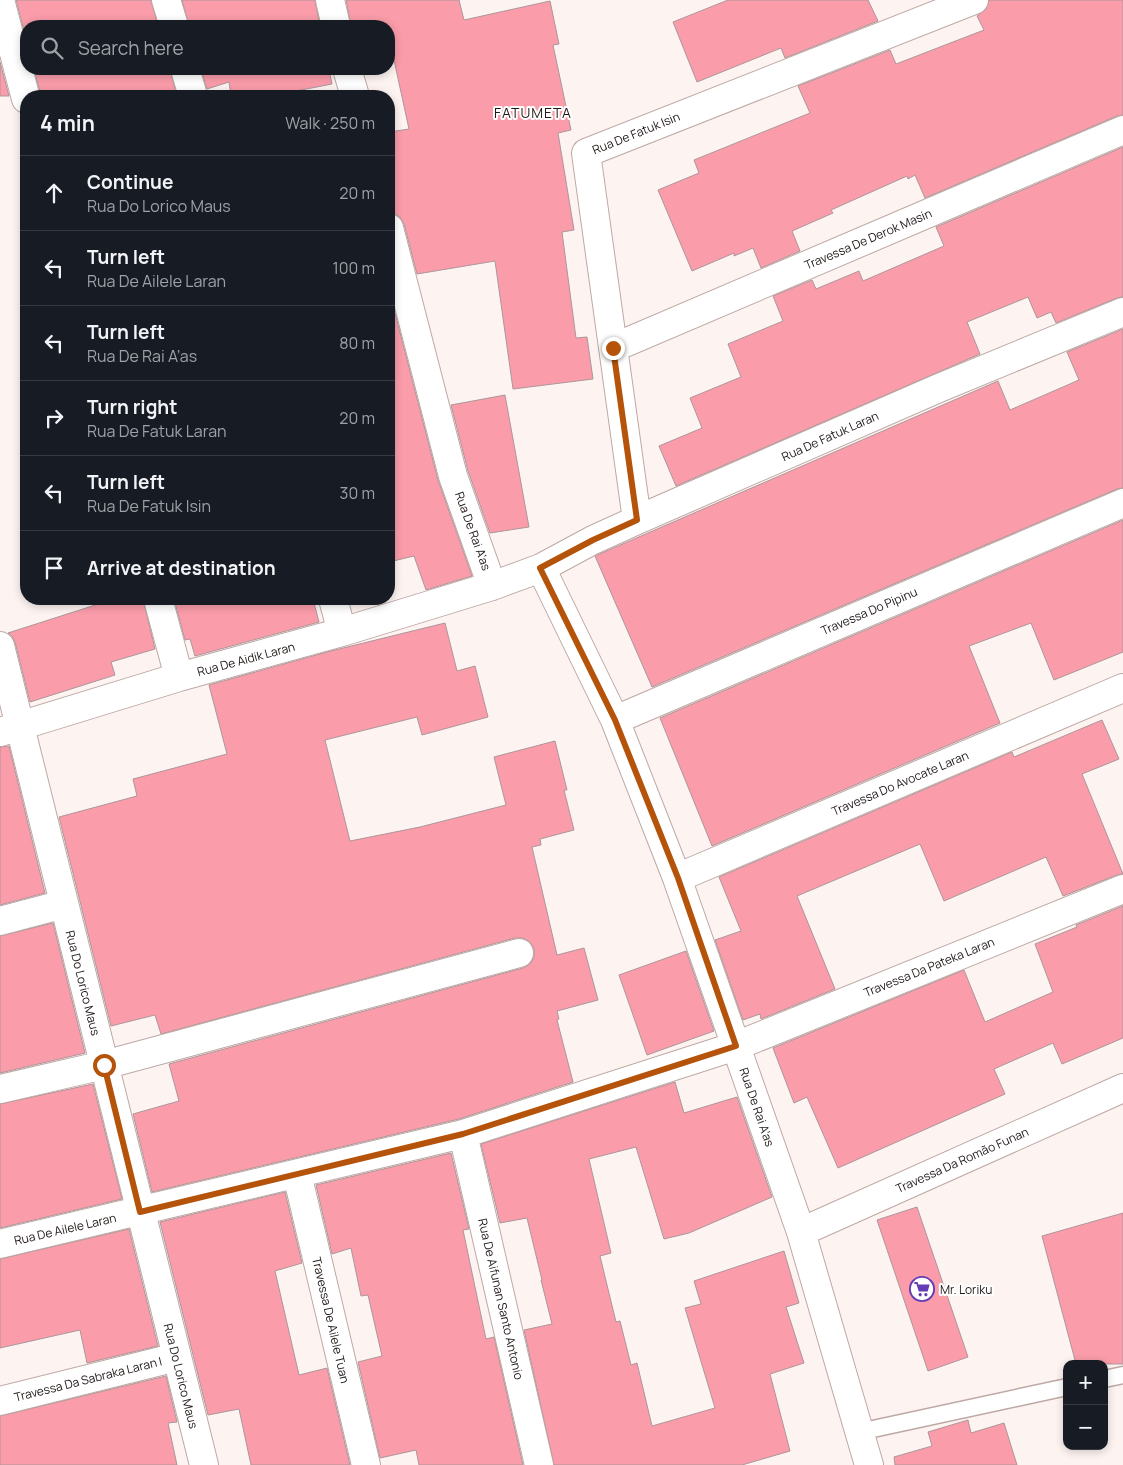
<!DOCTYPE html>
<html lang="en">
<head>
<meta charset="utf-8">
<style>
  :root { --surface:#171b24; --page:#242831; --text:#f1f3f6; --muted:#9ea1a6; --line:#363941 }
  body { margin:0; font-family:Manrope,sans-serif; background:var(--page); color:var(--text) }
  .controls { position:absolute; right:15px; bottom:15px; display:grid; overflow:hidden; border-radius:10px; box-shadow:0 2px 8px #0003 }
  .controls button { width:45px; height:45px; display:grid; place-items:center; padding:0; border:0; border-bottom:1px solid var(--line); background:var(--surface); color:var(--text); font:25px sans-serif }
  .stop { position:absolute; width:15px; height:15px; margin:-11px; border:4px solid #b45309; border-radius:50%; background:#fff }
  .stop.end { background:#b45309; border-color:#fff; box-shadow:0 1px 5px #0008 }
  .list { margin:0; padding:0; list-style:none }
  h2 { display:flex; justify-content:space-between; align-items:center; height:65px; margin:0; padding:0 20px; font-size:21px }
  h2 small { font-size:16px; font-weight:400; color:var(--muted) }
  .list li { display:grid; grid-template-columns:32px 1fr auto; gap:15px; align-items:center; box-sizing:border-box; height:75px; padding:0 20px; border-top:1px solid var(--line) }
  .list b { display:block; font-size:19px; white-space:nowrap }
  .list p { margin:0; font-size:16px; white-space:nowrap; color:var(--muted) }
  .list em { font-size:16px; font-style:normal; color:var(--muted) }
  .icon { flex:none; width:28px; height:28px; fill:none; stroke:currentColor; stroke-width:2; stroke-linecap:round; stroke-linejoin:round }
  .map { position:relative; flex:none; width:1123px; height:1465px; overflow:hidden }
  .search { position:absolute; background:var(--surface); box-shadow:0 2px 8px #0003; left:20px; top:20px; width:375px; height:55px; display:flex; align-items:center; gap:12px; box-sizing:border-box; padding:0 18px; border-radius:20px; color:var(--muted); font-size:19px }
  .panel { position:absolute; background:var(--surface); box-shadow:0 2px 8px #0003; left:20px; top:90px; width:375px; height:515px; border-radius:20px }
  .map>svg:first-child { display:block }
</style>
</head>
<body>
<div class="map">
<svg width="1123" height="1465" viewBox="0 0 1123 1465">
  <rect width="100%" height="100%" fill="#fdf4f2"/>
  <!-- building -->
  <path fill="#fa9caa" stroke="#ac9699" d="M16 0H151L158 26H26V38Z
    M182 0H315L320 26H189Z
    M346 0H459L464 20 550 1 559 44 553 45 571 130 558 133 574 230 562 232 576 338 587 337 593 379 513 389 495 261 417 274 404 224 400 217 394 213H389V132L409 129 389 37V26H351Z
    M728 0H868L878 21 785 58 781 48 697 82 673 22Z
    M989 0H1123V115L1117 116 925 198 915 175 908 179 907 176 831 210 833 213 792 231 800 251 761 268 753 248 734 256V253L692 271 658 190 699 173 694 160 810 113 798 86 890 50 896 64 984 30 977 16 986 9Z
    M0 62 9 96H0Z
    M34 69H170L177 96H41Z
    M201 69H329L332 84 271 96H231L229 82 207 89Z
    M1123 147V297L1117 298 1056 323 1051 312 1037 318 1028 297 967 322 980 354 676 486 659 446 702 428 690 398 741 377 728 344 783 321 773 296 812 280 816 289 859 271 863 281 944 246 936 227Z
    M389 290 438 480 472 576 426 590 414 556 389 562Z
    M1123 329V488L1117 489 652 687 595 556 998 381 1010 410 1079 380 1067 352Z
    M505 395 529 527 490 533 468 471 451 405Z
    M1123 520V652L1054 680 1031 623 969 646 1000 723 712 846 660 718Z
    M114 599H143L155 649 111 662 115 675 30 702 15 642 12 636 8 633Z
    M174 599H313L319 622 195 656 190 639 185 640Z
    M445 623 457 671 475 666 488 717 422 735 417 717 325 740 350 841 420 827 506 805 494 757 555 741 567 790H564L574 830 540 839 541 845 532 847 557 955 584 948 598 1000 557 1011 559 1019 557 1020 573 1082 459 1119 152 1192 133 1114 179 1101 169 1064 523 968 530 964 534 957V949L530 942 523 938H515L161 1034 155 1015 111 1026 59 817 137 796 133 779 227 754 209 685 327 652Z
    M1102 720 1119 759 1082 774 1123 874 1117 875 1063 896 1046 857 944 901 920 844 797 896 835 989 761 1019 760 1014 743 1020 715 940 741 931 719 877 1012 752 1014 757Z
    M9 746 45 893 0 905V747Z
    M1123 906V1038L1062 1064 1053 1043 994 1069 1005 1094 838 1168 807 1097 794 1103 773 1048 964 970 985 1022 1053 992 1035 944 1077 927 1076 925Z
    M53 923 85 1053 0 1073V936Z
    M686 951 714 1031 647 1055 619 975Z
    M675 1082 684 1113 737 1097 772 1197 689 1233 664 1239 636 1147 589 1159 611 1253 600 1256 616 1322 620 1321 631 1365 637 1363 652 1426 715 1408 685 1308 701 1304 694 1281 784 1251 799 1303 786 1307 804 1363 770 1374 790 1451 742 1465H554L524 1330 552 1324 541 1280H542L527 1218 500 1223 481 1144Z
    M93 1084 122 1199 0 1228V1104Z
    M451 1153 469 1229 463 1230 486 1339 494 1337 523 1465H419L416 1450 380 1458 358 1362 382 1356 368 1295 361 1296 351 1248 332 1254 316 1185Z
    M285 1192 302 1263 275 1271 299 1375 327 1368 350 1465H251L239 1409 208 1415 160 1222Z
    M917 1207 968 1357 928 1371 877 1220Z
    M1123 1213V1364H1076L1042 1236Z
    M129 1229 158 1346 87 1363 80 1330 0 1348V1259Z
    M166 1376 177 1422 168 1423 177 1465H0V1416Z
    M968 1420 971 1433 1004 1423 1017 1465H895L894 1457 932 1446 928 1432Z"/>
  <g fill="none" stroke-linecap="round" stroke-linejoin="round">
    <defs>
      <path id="service" d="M1104 1379 1123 1375
        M859 1432 1067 1387"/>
      <path id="minor" d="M0 0 26 99
        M166 0 174 26
        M330 0 336 26
        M185 69 193 96
        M347 69 355 96
        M389 228 453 476 492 586 541 568 615 720 677 878 801 1232 869 1465
        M613 348 1123 130
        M637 520 586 153 974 0
        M541 568 593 540 637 520 939 388 1123 312
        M158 599 179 677
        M333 599 342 632
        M0 646 204 1465
        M615 720 1123 503
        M0 732 179 677 342 632 492 586
        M677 878 1123 688
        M0 921 64 904
        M0 1089 104 1065 519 953
        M463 1134 539 1465
        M297 1174 366 1465
        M801 1232 1123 1088
        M0 1244 463 1134 736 1046 1123 889
        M0 1401 177 1357"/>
    </defs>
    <!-- service casing -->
    <use href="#service" stroke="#bea8a4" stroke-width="19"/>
    <!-- minor casing -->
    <use href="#minor" stroke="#bea8a4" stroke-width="30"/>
    <!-- service -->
    <use href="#service" stroke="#fff" stroke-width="16"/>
    <!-- minor -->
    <use href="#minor" stroke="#fff" stroke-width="28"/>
  </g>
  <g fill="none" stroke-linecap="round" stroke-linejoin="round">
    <!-- route -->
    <path stroke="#b45309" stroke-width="6" d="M104 1065 140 1212 463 1134 736 1046 678 878 615 720 540 568 593 540 637 520 613 348"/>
  </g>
  <!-- icons -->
  <defs>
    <symbol id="supermarket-ring" viewBox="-11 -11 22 22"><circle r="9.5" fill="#fff" stroke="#643db6" stroke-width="1.5"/><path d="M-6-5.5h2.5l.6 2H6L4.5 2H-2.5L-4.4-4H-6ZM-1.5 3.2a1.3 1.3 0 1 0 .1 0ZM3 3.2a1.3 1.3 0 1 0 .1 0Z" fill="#643db6"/></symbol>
  </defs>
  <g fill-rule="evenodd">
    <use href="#supermarket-ring" x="908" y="1275" width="28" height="28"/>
  </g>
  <g text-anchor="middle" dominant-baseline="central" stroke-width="4" stroke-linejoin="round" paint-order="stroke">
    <!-- street labels -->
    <g font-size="12" fill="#211918" stroke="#fff">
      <text transform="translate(636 133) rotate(-22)">Rua De Fatuk Isin</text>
      <text transform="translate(868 239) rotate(-23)">Travessa De Derok Masin</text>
      <text transform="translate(830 436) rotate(-24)">Rua De Fatuk Laran</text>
      <text transform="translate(473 531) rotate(70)">Rua De Rai A’as</text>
      <text transform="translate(869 611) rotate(-23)">Travessa Do Pipinu</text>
      <text transform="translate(246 659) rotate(-15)">Rua De Aidik Laran</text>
      <text transform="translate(900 783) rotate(-23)">Travessa Do Avocate Laran</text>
      <text transform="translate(929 967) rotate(-22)">Travessa Da Pateka Laran</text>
      <text transform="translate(83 983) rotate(76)">Rua Do Lorico Maus</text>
      <text transform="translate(757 1107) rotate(71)">Rua De Rai A’as</text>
      <text transform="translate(962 1160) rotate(-24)">Travessa Da Romão Funan</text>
      <text transform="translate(65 1229) rotate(-13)">Rua De Ailele Laran</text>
      <text transform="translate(501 1299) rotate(77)">Rua De Aifunan Santo Antonio</text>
      <text transform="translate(331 1320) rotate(77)">Travessa De Ailele Tuan</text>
      <text transform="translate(181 1376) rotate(76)">Rua Do Lorico Maus</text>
      <text transform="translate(88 1379) rotate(-14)">Travessa Da Sabraka Laran I</text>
    </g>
    <!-- poi labels -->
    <g font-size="12" fill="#211918" stroke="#fff" text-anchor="start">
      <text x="940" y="1289">Mr. Loriku</text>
    </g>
    <!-- neighbourhood labels -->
    <g font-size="14" letter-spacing="1" fill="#211918" stroke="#fff">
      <text x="533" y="112">FATUMETA</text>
    </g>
  </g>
</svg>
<div class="controls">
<button>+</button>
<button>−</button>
</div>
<div class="stop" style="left:104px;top:1065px"></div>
<div class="stop end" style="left:613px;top:348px"></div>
<div class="search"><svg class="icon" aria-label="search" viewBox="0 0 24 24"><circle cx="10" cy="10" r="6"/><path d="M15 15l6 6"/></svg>Search here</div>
<section class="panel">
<h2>4 min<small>Walk · 250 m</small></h2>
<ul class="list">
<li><svg class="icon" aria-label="ahead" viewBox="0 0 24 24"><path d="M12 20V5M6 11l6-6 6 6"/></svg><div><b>Continue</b><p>Rua Do Lorico Maus</p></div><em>20 m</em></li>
<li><svg class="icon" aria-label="left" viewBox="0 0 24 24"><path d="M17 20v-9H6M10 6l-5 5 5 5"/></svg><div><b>Turn left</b><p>Rua De Ailele Laran</p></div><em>100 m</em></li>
<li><svg class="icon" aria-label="left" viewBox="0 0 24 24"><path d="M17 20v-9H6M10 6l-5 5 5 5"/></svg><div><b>Turn left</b><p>Rua De Rai A’as</p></div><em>80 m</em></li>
<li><svg class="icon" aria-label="right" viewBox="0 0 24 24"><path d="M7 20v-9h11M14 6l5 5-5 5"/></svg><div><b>Turn right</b><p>Rua De Fatuk Laran</p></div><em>20 m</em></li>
<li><svg class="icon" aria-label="left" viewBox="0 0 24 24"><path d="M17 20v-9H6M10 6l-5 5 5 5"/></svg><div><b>Turn left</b><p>Rua De Fatuk Isin</p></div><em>30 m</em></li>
<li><svg class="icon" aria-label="arrive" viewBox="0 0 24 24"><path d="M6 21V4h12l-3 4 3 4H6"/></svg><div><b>Arrive at destination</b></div></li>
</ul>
</section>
</div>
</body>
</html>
